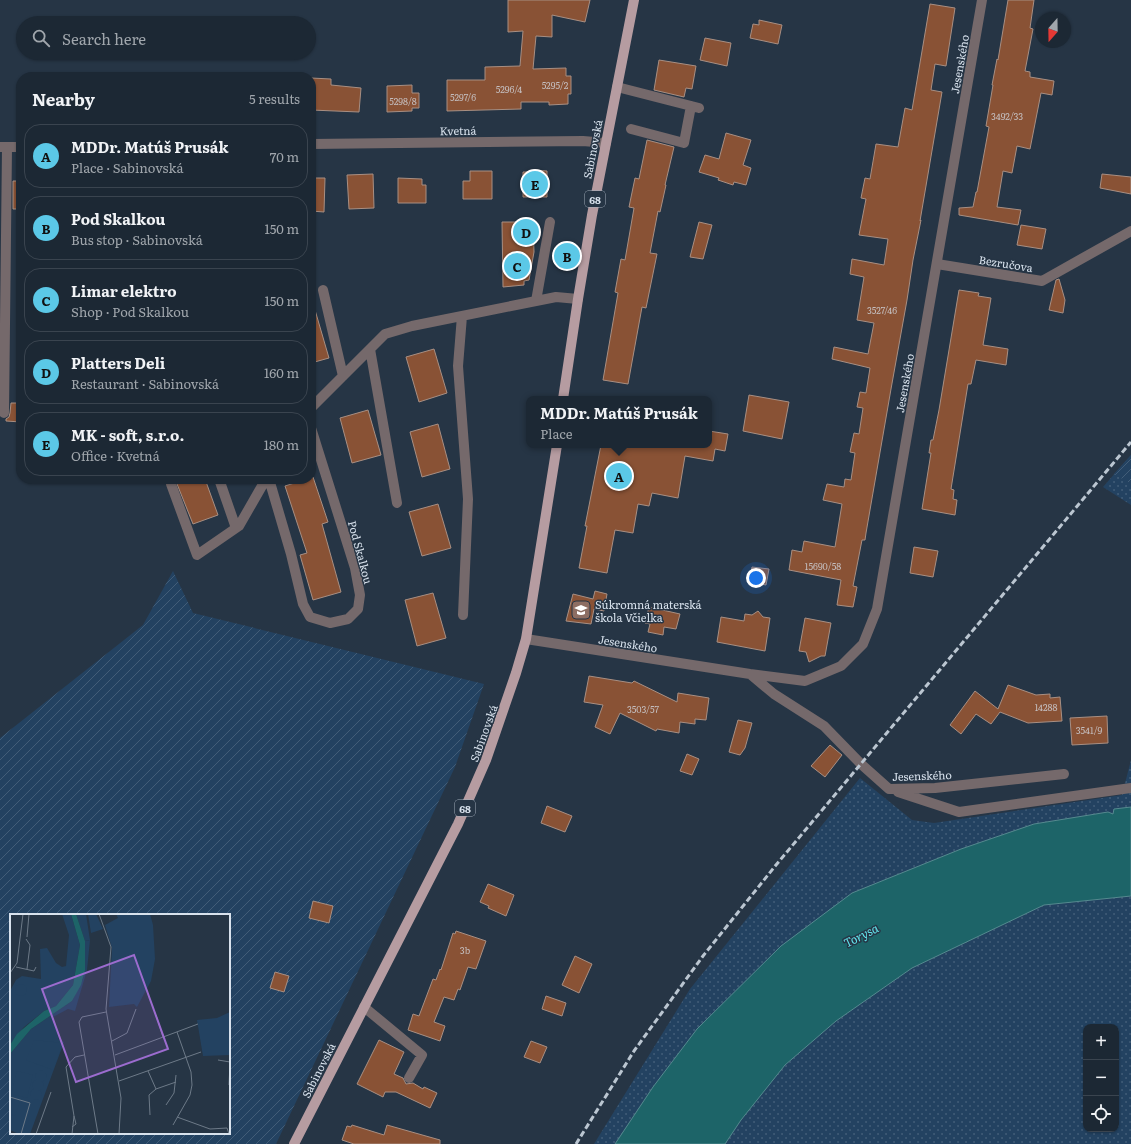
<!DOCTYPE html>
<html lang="en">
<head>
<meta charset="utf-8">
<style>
  :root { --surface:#1c2834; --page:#25303c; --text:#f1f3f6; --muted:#a0a6ac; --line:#3a444f; --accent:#5bc8e7 }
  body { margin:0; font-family:Literata,serif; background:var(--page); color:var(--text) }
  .controls { position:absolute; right:12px; bottom:12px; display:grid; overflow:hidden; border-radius:8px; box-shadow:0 1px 3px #0004 }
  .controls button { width:36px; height:36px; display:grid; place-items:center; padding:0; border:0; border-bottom:1px solid var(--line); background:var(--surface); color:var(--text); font:20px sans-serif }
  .compass { position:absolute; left:1035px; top:12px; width:36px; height:36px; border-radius:50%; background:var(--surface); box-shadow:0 1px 3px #0004; rotate:200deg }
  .you { position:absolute; left:756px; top:578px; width:14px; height:14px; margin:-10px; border:3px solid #fff; border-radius:50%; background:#1a73e8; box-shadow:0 0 0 6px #1a73e833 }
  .badge { display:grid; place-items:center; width:26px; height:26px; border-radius:50%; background:var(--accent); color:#111; font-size:13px; font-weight:700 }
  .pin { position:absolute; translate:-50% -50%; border:2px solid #fff; box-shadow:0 1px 4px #0006 }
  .popup { position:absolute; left:526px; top:396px; width:186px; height:52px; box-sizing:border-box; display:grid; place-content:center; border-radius:8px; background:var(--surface); filter:drop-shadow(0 1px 3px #0005); font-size:13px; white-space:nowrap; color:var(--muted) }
  .popup b { font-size:15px; color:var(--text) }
  .popup::after { content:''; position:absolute; left:50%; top:100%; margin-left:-8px; border:8px solid transparent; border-top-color:var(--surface) }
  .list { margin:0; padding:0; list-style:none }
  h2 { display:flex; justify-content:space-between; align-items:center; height:52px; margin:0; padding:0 16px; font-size:17px }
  h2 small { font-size:13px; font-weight:400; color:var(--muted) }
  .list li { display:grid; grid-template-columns:26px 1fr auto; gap:12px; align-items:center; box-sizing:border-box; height:64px; margin:0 8px 8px; padding:0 8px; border:1px solid var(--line); border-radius:16px }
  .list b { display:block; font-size:15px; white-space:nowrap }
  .list p { margin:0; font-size:13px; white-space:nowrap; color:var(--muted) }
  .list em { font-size:13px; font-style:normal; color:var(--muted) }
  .icon { flex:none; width:22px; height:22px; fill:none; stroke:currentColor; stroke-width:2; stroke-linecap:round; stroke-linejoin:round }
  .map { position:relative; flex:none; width:1131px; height:1144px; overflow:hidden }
  .search { position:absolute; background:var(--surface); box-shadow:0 1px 3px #0004; left:16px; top:16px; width:300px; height:44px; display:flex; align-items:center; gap:10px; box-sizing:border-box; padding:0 14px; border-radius:22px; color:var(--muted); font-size:15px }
  .panel { position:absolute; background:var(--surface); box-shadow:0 1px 3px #0004; left:16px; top:72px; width:300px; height:412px; border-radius:16px }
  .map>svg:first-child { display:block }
</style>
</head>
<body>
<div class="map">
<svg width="1131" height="1144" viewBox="0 0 1131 1144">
  <defs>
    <pattern id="grass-dots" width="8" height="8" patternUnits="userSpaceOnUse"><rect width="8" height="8" fill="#234261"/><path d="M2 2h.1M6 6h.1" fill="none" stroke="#425d78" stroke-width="1.8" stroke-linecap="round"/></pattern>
    <pattern id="garden-furrows" width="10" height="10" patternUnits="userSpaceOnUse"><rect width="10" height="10" fill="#234261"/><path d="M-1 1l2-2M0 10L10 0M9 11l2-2" fill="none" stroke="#425d78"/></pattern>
  </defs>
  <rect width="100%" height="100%" fill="#263545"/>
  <!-- grass -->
  <path fill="url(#grass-dots)" fill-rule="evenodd" d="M1131 455V505L1103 487Z
    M1131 760V807L1115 809 1113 814 1108 812 1034 824 961 849 852 893 697 1029 653 1087 615 1144H594L690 989 860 778 912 820 934 823 1122 795Z
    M1131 896V1144H725L741 1120 785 1065 836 1021 912 968 1044 905ZM1086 1027H1116V1129H1086Z"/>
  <!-- garden -->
  <path fill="url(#garden-furrows)" fill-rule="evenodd" d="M1131 455V484L1114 474Z
    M173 571 193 613 484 684 455 767 276 1144H0V738L143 625ZM11 915H229V1133H11Z"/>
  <!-- water -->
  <path fill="#1d6468" stroke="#558a90" d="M1131 807V896L1044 905 912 968 836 1021 785 1065 741 1120 725 1144H615L653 1087 697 1029 781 946 852 893 961 849 1034 824 1108 812 1113 814 1114 809Z"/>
  <!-- building -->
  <path fill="#895235" stroke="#a88f83" d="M508 0H590L585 22 552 15V37L536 36 533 69 566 68V76H571V94H568V104L549 105V102H521V109L447 111V80H485V67L520 66 523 31 508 32Z
    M1008 0H1034L1030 28 1033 29 1025 71 1030 72V77L1054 81 1052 95 1041 93 1030 149 1017 146 1012 173 1003 171 997 207 1021 210 1018 225 959 215V208L973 207 976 192H977L989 127 986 126 993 85H992L997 59 998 60Z
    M930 4 955 8 946 66 935 64 931 90 942 92 920 221 921 220 913 260 907 300 891 389 866 533 865 540H862L853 586 857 587 853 607 837 605 841 580 789 570 792 550 802 552 804 541 835 547 842 504 823 500 827 484 844 487 845 479 851 480 855 453 850 452 854 433 859 434 863 408 857 407 860 392 866 393 870 368 832 359 834 347 868 354 874 323 857 320 864 277 850 274 852 259 884 265 888 239 859 235 866 199 861 198 865 178 870 179 876 144 898 147 905 108 912 110Z
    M759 20 782 25 778 44 750 38 753 24 759 25Z
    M705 38 731 43 727 66 700 60Z
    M659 60 696 66 692 89 686 88 684 97 654 90Z
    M311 78 331 79V85L361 88 359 112 311 110Z
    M412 85V93H419V108H412V111L387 112V86Z
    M726 133 751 140 743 165 751 168 746 185 734 182 733 185 718 180 719 178 699 172 705 155 719 159Z
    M647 140 674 147 665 185H666L660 212 658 211 650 253 657 254 646 308 642 307 628 384 603 380 618 293 615 292 621 259 625 260 634 208 629 207 635 178 639 179Z
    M533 170 547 171V197H523V172H533Z
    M470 171H492V199H463V181H470Z
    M373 174 374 208 349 209 347 175Z
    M1102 174 1131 177V194L1100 188Z
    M311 178H325L324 212 311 211Z
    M398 178 422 179V185H426V203H398Z
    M13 181H21V209H13Z
    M502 222H533L534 252 529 280 524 281V285L503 287Z
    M699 222 712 225 703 259 690 257Z
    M1021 225 1046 229 1042 249 1017 245Z
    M1059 279 1065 300 1063 313 1049 310 1056 280Z
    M959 290 979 293 978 296 991 298 983 345 1008 349 1006 365 976 360 971 384H968L951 489 954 490 953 499 957 500 955 515 922 509 931 453H929L931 440H933L939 410Z
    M311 310H315L329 358 311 363Z
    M434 349 447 393 419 402 406 357Z
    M749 395 789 402 782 439 743 431Z
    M11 403H21V422L6 421V419L9 417 10 413Z
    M368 410 381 455 352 463 340 418Z
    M438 424 450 469 422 477 410 432Z
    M709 431 728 434 725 451 715 449 713 461 685 456 678 498 652 493 649 506 638 504 633 533 615 530 607 573 579 568 587 526H585L601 445H709Z
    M313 477 328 522 322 524 341 592 313 600 300 555 307 553 285 486 307 479H311V478Z
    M175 479H205L218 515 193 524Z
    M438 504 451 548 422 556 409 512Z
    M914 547 938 551 933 577 910 573Z
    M752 567 769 569 766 585 749 582Z
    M595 591 607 594 604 611 594 609 591 624 566 621 573 594 593 599Z
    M433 593 446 638 417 646 405 600Z
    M649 607 680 614 676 629 664 627 663 635 648 632 650 624 645 623Z
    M758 611 763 617 770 618 765 651 717 642 721 617 744 621 745 614 752 615Z
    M805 618 831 623 825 656H821L809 662 806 652 799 651Z
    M589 676 632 683 634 681 677 702 678 693 709 698 706 720 695 719V724L680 722 679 733 657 729 656 731 620 713 610 734 595 727 603 705 584 702Z
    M1008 685 1036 695 1050 694V698L1060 697 1062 721 1028 723 1000 712 991 724 976 714 961 734 950 725 975 691 998 709Z
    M1107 716 1108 743 1072 745 1070 718Z
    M738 720 752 723 745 748 740 755 729 752Z
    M830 745 842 755 825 777 811 766Z
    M687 754 699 759 692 775 680 771Z
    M547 806 572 816 565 832 541 823Z
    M488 884 514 895 506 916 488 908 489 906 480 902Z
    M313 901 333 906 329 923 309 918Z
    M456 931 486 941 476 969 468 967 460 990 458 989 454 1000 444 997 434 1022 445 1026 440 1041 408 1030 413 1014 419 1016 433 979 436 980 440 969 441 970 453 933 455 934Z
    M575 956 592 964 579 993 562 985Z
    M275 972 289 976 284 992 270 988Z
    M546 996 566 1003 562 1016 542 1009Z
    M379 1040 404 1052 394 1074 403 1078 406 1084 413 1083 423 1089 424 1087 437 1093 430 1108 396 1092H385L383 1097 357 1084Z
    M531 1041 547 1047 540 1063 524 1057Z
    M352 1125 384 1135 387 1125 440 1140V1144H354L342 1140 347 1126 351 1127Z"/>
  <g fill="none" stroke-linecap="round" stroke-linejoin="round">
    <!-- minor -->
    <path stroke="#75696b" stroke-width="10" d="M617 87 699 108
      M631 129 684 143 691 106
      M311 144 583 141 606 143
      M0 147H21
      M937 264 1042 281 1131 231
      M323 290 343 376
      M536 301 550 222
      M462 316 458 366 468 499 463 615
      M370 349 397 503
      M311 408 385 334 412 326 556 297 578 299
      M4 413 7 147
      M219 479 236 528
      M269 479 291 554 303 604 310 617 330 623 348 619 358 609 360 595 355 568 311 428
      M171 484 197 555 239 526 266 479
      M526 639 750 674 805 681 841 666 863 644 877 609 982 0
      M750 674 774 694 824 726 861 764 889 789 935 788 1064 774
      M898 792 959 812 1131 788
      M364 1007 422 1055 409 1078"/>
    <!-- major -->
    <path stroke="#b69ca1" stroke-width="10" d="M563 399 578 299 592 215 634 0
      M294 1144 458 824 486 760 516 673 526 639 557 445"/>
    <!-- rail -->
    <path stroke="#bbc6d1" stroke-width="3" stroke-dasharray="6 3" stroke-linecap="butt" d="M576 1144 634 1051 703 956 776 865 1131 442"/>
  </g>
  <!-- icons -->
  <defs>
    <symbol id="school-square" viewBox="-11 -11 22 22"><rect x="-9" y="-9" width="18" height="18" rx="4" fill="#8d6e63" stroke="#263545"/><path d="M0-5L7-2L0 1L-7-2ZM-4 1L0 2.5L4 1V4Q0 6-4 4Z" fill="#fff"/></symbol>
  </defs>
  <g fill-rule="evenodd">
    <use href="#school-square" x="570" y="599" width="22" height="22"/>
  </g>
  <g text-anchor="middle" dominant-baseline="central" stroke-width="3" stroke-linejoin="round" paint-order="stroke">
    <!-- number labels -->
    <g font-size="9" fill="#c4bebf">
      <text x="555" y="85">5295/2</text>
      <text x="509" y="89">5296/4</text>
      <text x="463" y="97">5297/6</text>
      <text x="403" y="101">5298/8</text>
      <text x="1007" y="116">3492/33</text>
      <text x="882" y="310">3527/46</text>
      <text x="823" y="566">15690/58</text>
      <text x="1046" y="707">14288</text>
      <text x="643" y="709">3503/57</text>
      <text x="1089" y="730">3541/9</text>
      <text x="465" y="950">3b</text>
    </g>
    <!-- shield labels -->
    <g fill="#263545" stroke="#a3aebb" stroke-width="1">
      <rect x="585" y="191" width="20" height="16" rx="3"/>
      <rect x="455" y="800" width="20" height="16" rx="3"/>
    </g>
    <g font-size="10" font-weight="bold" fill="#d8e2ed">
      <text x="595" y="199">68</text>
      <text x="465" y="808">68</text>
    </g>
    <!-- street labels -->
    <g font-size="11" fill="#d8e2ed" stroke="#263545">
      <text transform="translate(959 64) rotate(-80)">Jesenského</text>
      <text transform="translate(458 130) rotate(-1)">Kvetná</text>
      <text transform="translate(592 149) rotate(-79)">Sabinovská</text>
      <text transform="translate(1006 263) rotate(9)">Bezručova</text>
      <text transform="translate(904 383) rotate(-80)">Jesenského</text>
      <text transform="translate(361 552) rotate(75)">Pod Skalkou</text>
      <text transform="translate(628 643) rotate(9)">Jesenského</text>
      <text transform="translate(483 733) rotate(-70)">Sabinovská</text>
      <text transform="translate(922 775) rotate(-2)">Jesenského</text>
      <text transform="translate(318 1070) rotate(-63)">Sabinovská</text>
    </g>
    <!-- poi labels -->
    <g font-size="11" fill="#d8e2ed" stroke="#263545" text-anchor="start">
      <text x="595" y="604">Súkromná materská<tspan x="595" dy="13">škola Včielka</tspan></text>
    </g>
    <!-- water labels -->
    <g font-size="12" font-style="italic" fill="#62e5ed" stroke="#263545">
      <text transform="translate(861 935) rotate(-27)">Torysa</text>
    </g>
  </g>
  <!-- overview -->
  <g transform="translate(10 914)">
    <rect width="220" height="220" fill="#263545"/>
    <path d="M52 0H61L70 31 63 71 46 92 34 97 14 113 0 131V77L6 66 12 62 31 65 30 35 37 34 46 49 52 53 56 52 59 21ZM78 0H86L93 15 81 19ZM80 26 77 56 65 97 58 95 43 103 49 126 54 128 20 220H9L0 216V140L21 115 62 87 73 65 75 27Z" fill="#234261"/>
    <path d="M66 0H76L80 26 75 27ZM106 0H140L143 11 145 45 141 67 127 93 124 90 99 93 102 34 95 11 108 4ZM220 98V141L193 142 187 106 207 104ZM24 126 53 129 43 156 16 146Z" fill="#234261"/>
    <path d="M5 76a6 6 0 1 1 12 0a6 6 0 1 1-12 0ZM25.5 162a5.5 5.5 0 1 1 11 0a5.5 5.5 0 1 1-11 0ZM7 157 23 161 17 184 1 180ZM22.5 171a5.5 5.5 0 1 1 11 0a5.5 5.5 0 1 1-11 0ZM20.5 180a5.5 5.5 0 1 1 11 0a5.5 5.5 0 1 1-11 0ZM1 184 10 187 5 202 0 200Z" fill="#234261"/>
    <path d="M61 0H66L75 27V56L71 71 62 87 21 115 0 140V131L7 120 34 97 46 92 63 71 70 31Z" fill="#1d6468"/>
    <path fill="none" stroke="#6d7a88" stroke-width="1" d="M89 0 101 33 96 95 111 184 109 220M17 23 19 0M16 25 20 31 17 55M6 53 24 57 26 53M0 59 7 49 13 0M146 101 153 123M102 127 117 119 126 95M105 141 188 110M208 146 220 148M138 157 146 175M109 167 191 138M219 171 220 149M0 183 20 189 11 220M156 191 164 179 166 161M140 201 139 181 146 175 166 168M167 203 200 215 217 214 219 220M163 211 180 181 182 171 181 158 167 118M62 213 66 210 64 202M26 220 41 178M62 220 64 202 56 153 65 143 74 141M88 220 69 108 72 103 96 98"/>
    <path fill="#9c6ccf" fill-opacity="0.15" stroke="#9c6ccf" stroke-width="2" d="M124 41 158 135 66 168 32 75Z"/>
    <rect width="220" height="220" fill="none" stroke="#d8e2ed" stroke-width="2"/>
  </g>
</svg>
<div class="controls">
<button>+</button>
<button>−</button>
<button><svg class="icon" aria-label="locate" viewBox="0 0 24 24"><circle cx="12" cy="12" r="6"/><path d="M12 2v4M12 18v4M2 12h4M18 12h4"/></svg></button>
</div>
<svg class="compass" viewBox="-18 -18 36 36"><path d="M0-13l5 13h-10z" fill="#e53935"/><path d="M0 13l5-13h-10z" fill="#a0a6ac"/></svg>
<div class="you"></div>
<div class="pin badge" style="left:619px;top:476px">A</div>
<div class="popup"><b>MDDr. Matúš Prusák</b>Place</div>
<div class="pin badge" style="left:567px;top:256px">B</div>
<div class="pin badge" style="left:517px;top:266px">C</div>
<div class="pin badge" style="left:526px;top:232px">D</div>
<div class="pin badge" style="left:535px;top:184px">E</div>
<div class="search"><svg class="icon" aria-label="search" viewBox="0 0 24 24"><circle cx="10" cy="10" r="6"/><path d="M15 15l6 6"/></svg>Search here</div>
<section class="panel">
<h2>Nearby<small>5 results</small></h2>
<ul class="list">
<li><span class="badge">A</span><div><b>MDDr. Matúš Prusák</b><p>Place · Sabinovská</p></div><em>70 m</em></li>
<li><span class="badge">B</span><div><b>Pod Skalkou</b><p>Bus stop · Sabinovská</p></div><em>150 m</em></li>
<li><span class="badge">C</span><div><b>Limar elektro</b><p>Shop · Pod Skalkou</p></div><em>150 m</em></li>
<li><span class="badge">D</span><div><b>Platters Deli</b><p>Restaurant · Sabinovská</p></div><em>160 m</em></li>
<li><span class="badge">E</span><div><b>MK - soft, s.r.o.</b><p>Office · Kvetná</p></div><em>180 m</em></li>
</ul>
</section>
</div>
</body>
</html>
